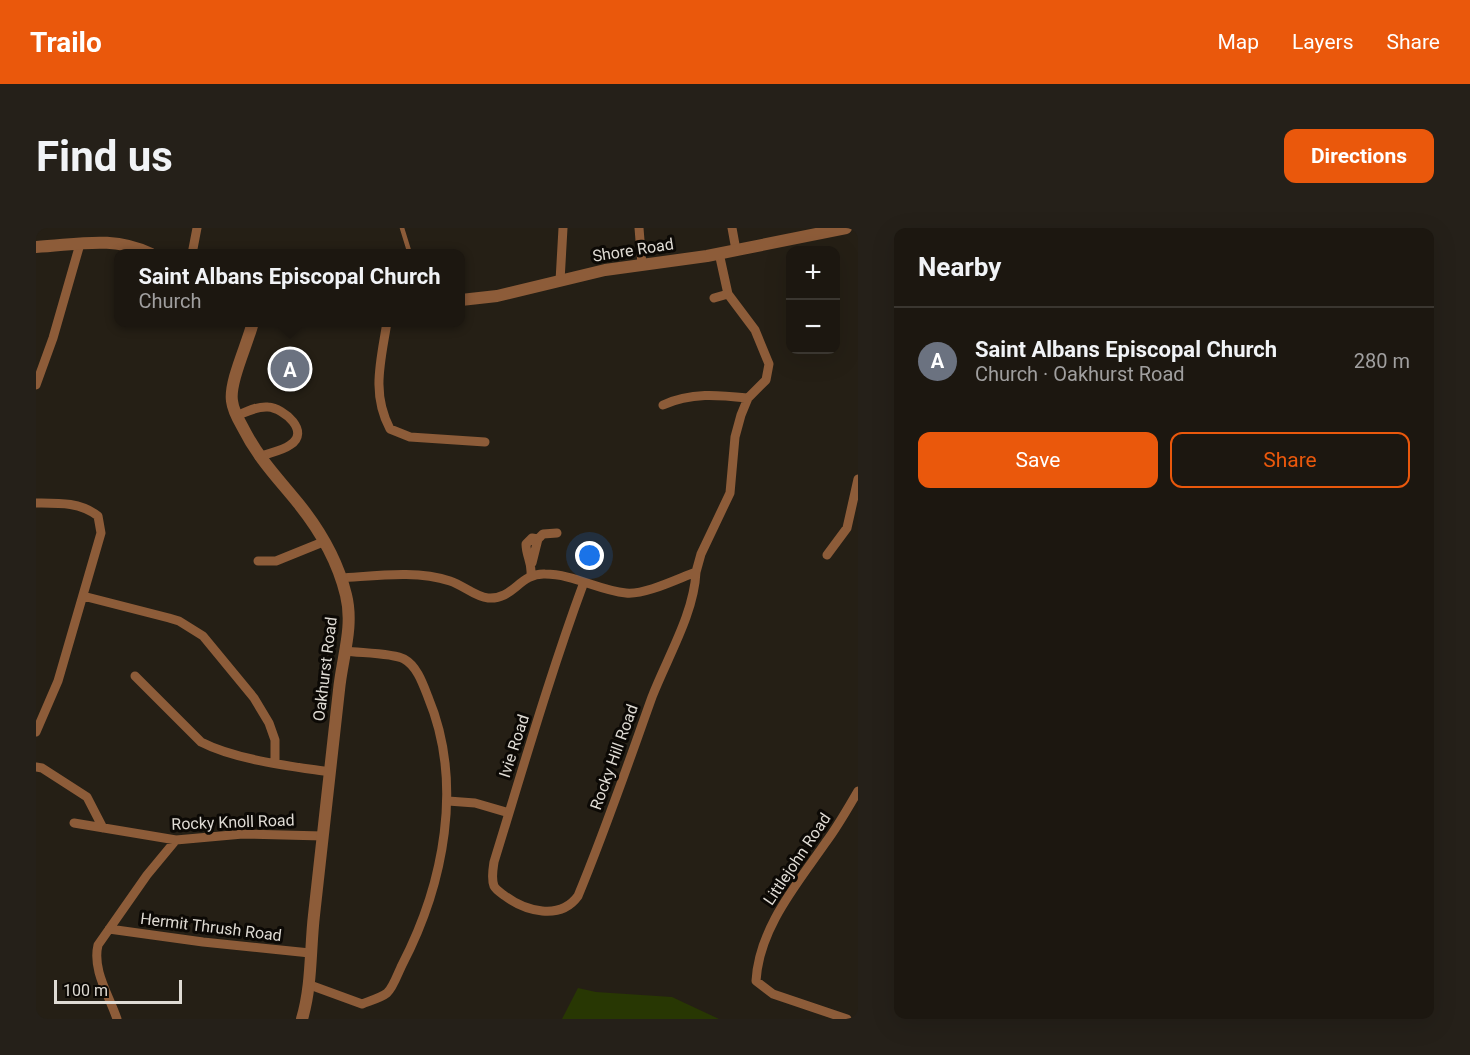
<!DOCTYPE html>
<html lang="en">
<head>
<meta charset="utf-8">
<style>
  :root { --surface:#1c1710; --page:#252019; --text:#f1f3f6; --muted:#a09f9f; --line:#3a3630; --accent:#ea580c }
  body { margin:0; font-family:Roboto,sans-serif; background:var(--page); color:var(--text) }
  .controls { position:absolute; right:18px; top:18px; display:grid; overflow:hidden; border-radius:12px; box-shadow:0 6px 24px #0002 }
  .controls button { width:54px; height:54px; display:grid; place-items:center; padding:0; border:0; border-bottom:2px solid var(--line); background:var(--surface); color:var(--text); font:30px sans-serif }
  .scale { position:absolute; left:18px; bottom:15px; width:128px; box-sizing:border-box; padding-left:6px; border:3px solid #dfdbd4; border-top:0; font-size:16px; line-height:21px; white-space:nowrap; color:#dfdbd4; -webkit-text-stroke:4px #0c0905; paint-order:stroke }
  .you { position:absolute; left:554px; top:328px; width:21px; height:21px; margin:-15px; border:4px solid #fff; border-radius:50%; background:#1a73e8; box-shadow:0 0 0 9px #1a73e833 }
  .badge { display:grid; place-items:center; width:39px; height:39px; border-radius:50%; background:var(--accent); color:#fff; font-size:20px; font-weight:700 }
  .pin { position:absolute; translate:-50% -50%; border:3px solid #fff; box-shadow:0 2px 6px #0006 }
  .popup { position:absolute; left:78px; top:21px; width:351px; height:78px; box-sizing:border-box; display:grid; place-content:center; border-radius:12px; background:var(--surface); filter:drop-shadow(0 2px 4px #0005); font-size:20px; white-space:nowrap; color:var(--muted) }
  .popup b { font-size:22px; color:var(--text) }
  .popup::after { content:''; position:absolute; left:50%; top:100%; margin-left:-12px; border:12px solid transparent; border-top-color:var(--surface) }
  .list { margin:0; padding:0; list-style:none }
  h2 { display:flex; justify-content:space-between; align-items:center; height:78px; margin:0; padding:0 24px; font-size:26px }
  h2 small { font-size:20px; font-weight:400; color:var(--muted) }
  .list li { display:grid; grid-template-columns:39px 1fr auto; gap:18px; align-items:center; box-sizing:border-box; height:108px; padding:0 24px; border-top:2px solid var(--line) }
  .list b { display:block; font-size:22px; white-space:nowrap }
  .list p { margin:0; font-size:20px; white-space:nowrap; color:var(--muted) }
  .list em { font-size:20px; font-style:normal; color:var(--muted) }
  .actions { display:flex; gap:12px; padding:18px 24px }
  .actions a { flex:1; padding:14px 0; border:2px solid var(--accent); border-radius:12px; text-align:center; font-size:21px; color:var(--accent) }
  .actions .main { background:var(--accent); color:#fff }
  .map { position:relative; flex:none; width:822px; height:791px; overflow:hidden; border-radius:12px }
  header { display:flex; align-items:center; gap:36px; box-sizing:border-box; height:84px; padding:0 30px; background:var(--accent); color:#fff }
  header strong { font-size:28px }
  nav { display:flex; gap:33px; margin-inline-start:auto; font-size:21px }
  .intro { display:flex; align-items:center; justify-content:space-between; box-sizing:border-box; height:144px; padding:0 36px }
  h1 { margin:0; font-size:42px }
  .button { padding:15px 27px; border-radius:12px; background:var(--accent); color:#fff; font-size:21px; font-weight:700 }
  main { display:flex; gap:36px; padding:0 36px }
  aside { flex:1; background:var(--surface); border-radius:12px; box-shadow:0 6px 24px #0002 }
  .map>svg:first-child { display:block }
</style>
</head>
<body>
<header>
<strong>Trailo</strong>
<nav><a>Map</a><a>Layers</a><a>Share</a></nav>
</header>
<div class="intro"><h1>Find us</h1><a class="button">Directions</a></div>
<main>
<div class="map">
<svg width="822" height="791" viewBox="0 0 822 791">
  <rect width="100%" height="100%" fill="#251f15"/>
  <!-- green -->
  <path fill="#283703" d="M542 760 560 764 636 769 683 791H526Z"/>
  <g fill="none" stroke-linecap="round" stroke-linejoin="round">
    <!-- service -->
    <path stroke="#8d5c39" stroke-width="4.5" d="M366 0 374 26"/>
    <!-- minor -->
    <path stroke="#8d5c39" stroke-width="9" d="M603 0 606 37
      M696 0 700 22
      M156 26 161 0
      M524 53 527 0
      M678 70 692 66
      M351 94C345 133 335 165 354 201L374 209 449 214
      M0 157 17 110 44 16
      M627 177C655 164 683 167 712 170
      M200 188C210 184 221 178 232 179 248 180 275 204 254 217 246 223 232 225 223 229
      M0 275C22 275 44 274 62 288L65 305 22 453 0 504
      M502 311 507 306 521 305
      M791 327 811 300 822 251
      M222 333H240L287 314
      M495 346C496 334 490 328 490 316L496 310 502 311 496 335
      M304 350C340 348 380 342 414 353 427 357 439 369 452 370 478 372 483 345 509 346 537 346 562 362 590 365 609 367 641 351 660 344L665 326 694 265 699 209 705 187 712 170 730 152 733 136 719 102 692 66 683 25
      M548 354C514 446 487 540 458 634 457 641 455 650 458 658 460 662 465 665 469 668 489 683 524 693 542 668 569 603 592 536 616 469 631 430 658 386 660 344
      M47 368 133 390 143 393 167 408 218 470 233 495 239 512V535
      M99 448 165 514C200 532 254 538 294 544
      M0 539 6 540 51 569 67 600
      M412 573 439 575 473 585
      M38 595 140 612 207 606 287 608
      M73 701 167 714 274 725
      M274 757 326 776C333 773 345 770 351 765 357 760 362 745 366 737 408 656 428 555 392 469 387 456 381 438 368 431 357 425 323 425 310 423
      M81 791C73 767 56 742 62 717L111 647 140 612
      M811 791 737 766 720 753C723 700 761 656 790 614 802 598 812 580 822 563"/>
    <!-- tertiary -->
    <path stroke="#8d5c39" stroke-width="12" d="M0 19C41 17 76 7 115 26
      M425 72 461 68 569 42 671 28 810 0
      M217 94C212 115 193 154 196 173 197 182 202 191 206 198 222 230 240 248 262 275 283 301 302 334 310 367 318 399 306 430 303 462 295 537 286 612 278 687 274 722 276 757 266 791"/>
  </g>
  <g text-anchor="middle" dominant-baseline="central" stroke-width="6" stroke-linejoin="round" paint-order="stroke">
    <!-- street labels -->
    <g font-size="16" fill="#dfdbd4" stroke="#0c0905">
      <text transform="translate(597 22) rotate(-9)">Shore Road</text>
      <text transform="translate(289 441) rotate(-83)">Oakhurst Road</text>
      <text transform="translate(478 518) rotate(-72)">Ivie Road</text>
      <text transform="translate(578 529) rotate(-70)">Rocky Hill Road</text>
      <text transform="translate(197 594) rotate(-2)">Rocky Knoll Road</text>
      <text transform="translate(761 631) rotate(-56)">Littlejohn Road</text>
      <text transform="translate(175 699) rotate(7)">Hermit Thrush Road</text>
    </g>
  </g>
</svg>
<div class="controls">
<button>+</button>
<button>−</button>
</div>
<div class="scale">100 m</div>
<div class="you"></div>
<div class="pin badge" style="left:254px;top:141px;background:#6b7280">A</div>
<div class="popup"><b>Saint Albans Episcopal Church</b>Church</div>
</div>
<aside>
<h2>Nearby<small></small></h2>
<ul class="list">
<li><span class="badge" style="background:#6b7280">A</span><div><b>Saint Albans Episcopal Church</b><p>Church · Oakhurst Road</p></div><em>280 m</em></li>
</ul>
<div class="actions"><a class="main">Save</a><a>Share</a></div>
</aside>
</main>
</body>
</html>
